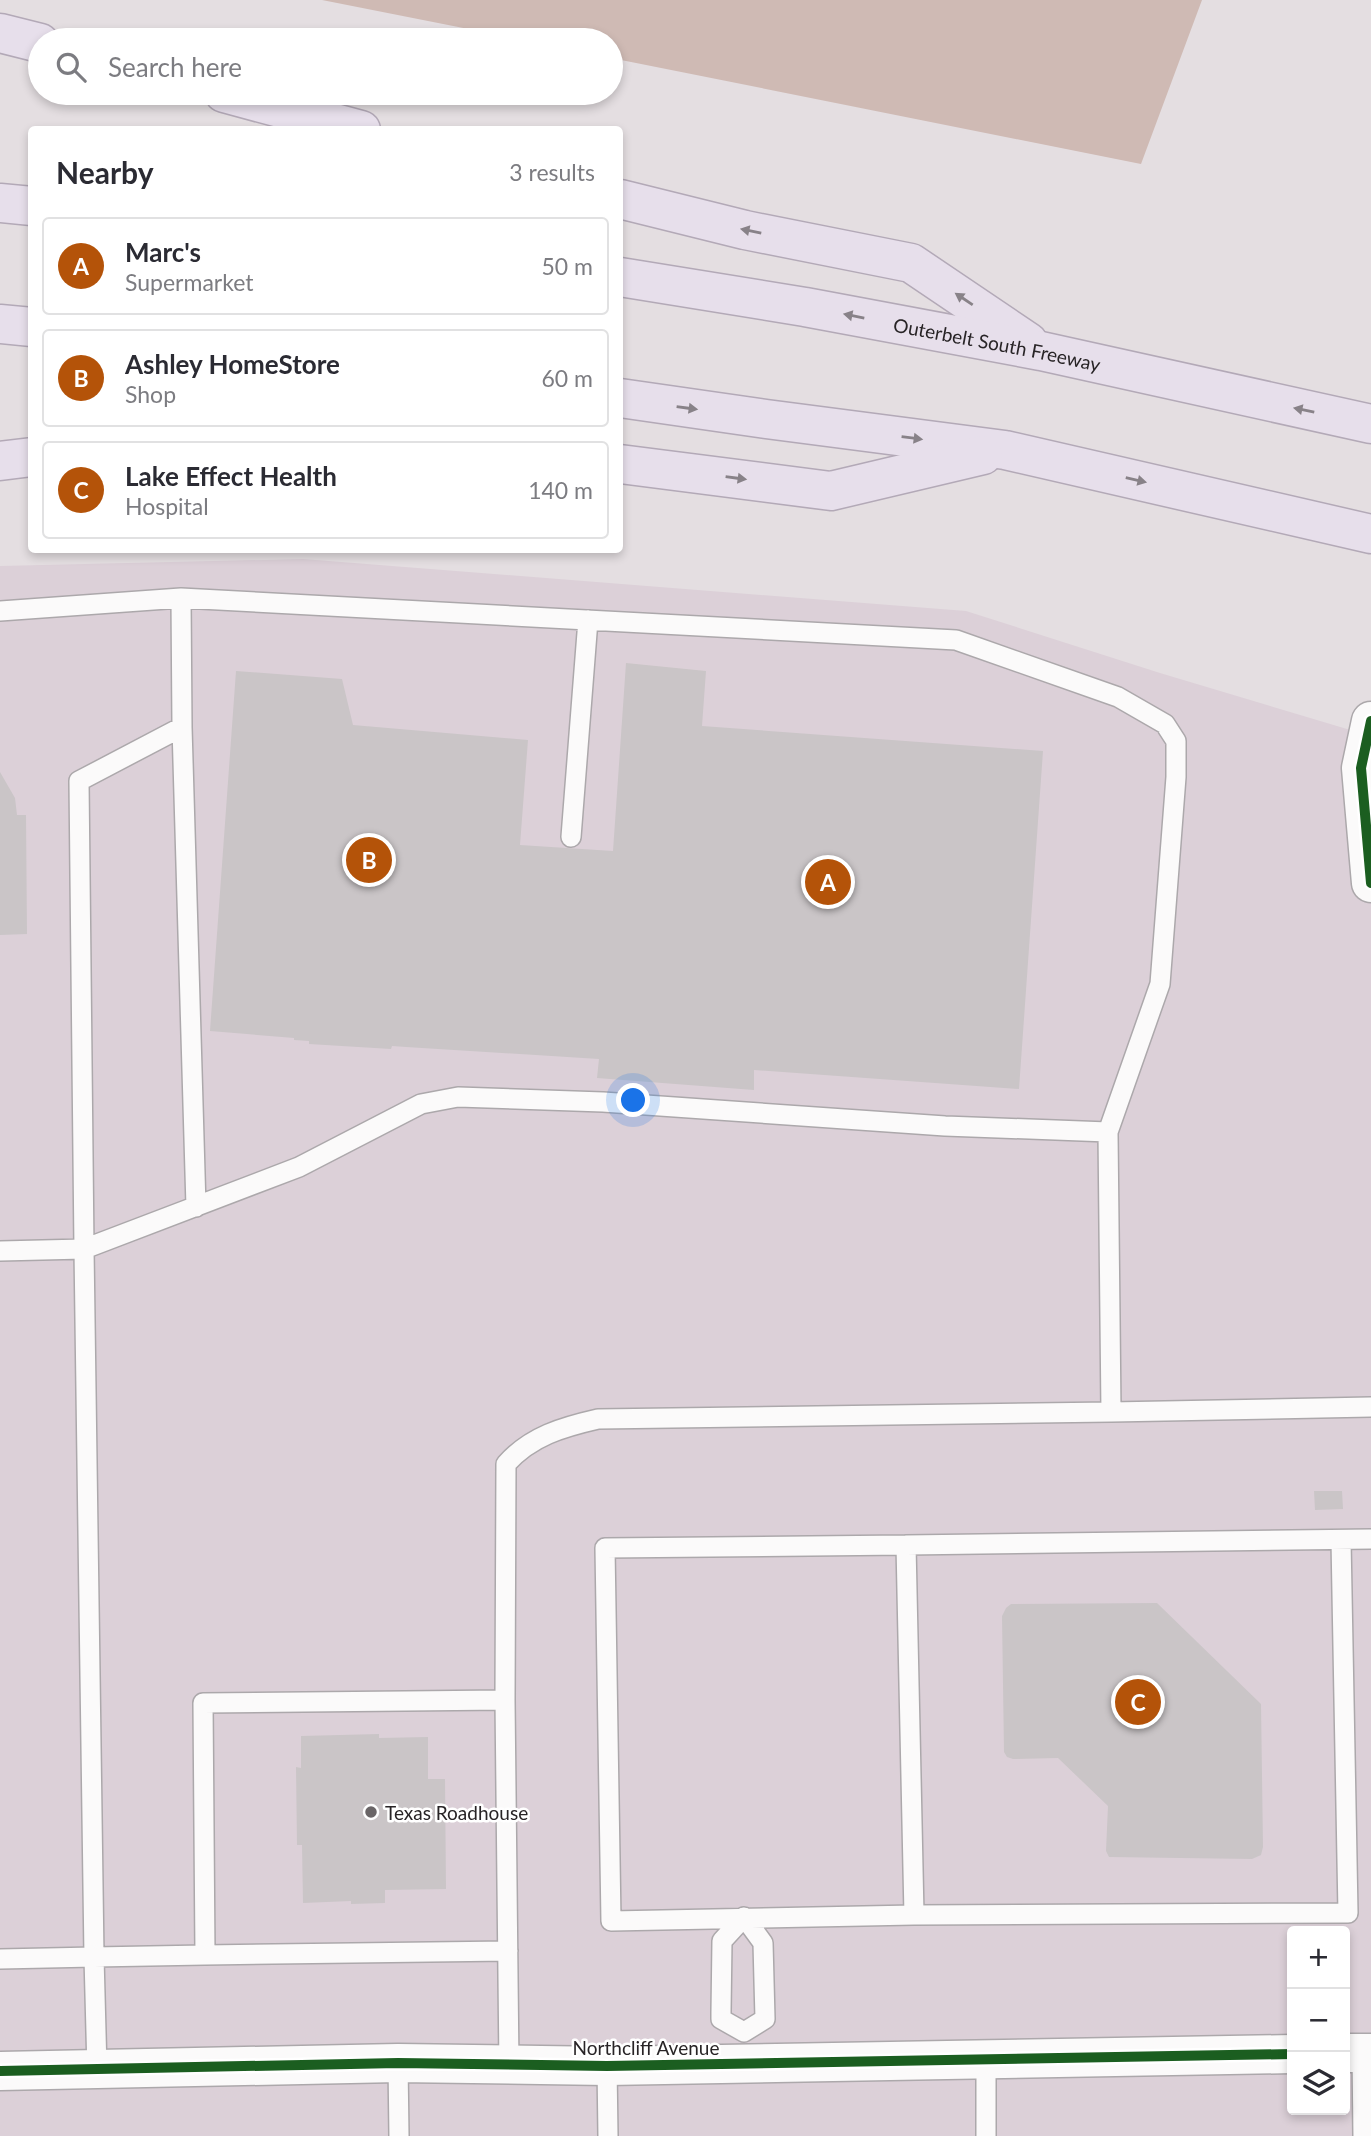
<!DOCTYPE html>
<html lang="en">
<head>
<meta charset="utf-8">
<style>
  :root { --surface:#fff; --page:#f7f7f7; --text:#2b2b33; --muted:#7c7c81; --line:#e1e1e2; --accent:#b45309 }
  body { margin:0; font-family:Lato,sans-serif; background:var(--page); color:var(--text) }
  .controls { position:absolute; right:21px; bottom:21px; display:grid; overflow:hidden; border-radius:7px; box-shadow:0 4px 10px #0003 }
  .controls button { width:63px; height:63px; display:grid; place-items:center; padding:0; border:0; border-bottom:2px solid var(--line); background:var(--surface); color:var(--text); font:35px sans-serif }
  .you { position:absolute; left:634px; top:1101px; width:24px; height:24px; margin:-18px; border:5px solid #fff; border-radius:50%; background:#1a73e8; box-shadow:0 0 0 10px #1a73e833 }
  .badge { display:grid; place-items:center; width:46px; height:46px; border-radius:50%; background:var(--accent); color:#fff; font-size:23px; font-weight:700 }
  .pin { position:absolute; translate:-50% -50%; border:4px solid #fff; box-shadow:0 2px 7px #0006 }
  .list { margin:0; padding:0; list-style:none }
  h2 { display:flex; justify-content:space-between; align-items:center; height:91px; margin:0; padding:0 28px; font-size:30px }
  h2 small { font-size:23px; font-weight:400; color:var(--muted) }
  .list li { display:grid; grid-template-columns:46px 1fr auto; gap:21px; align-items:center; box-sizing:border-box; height:98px; margin:0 14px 14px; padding:0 14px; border:2px solid var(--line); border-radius:7px }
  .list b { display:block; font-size:26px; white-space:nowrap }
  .list p { margin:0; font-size:23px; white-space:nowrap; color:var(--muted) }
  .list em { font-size:23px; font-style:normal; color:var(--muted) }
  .icon { flex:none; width:38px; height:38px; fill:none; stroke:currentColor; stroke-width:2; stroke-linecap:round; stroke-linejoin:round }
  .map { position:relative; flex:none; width:1371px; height:2136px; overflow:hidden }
  .search { position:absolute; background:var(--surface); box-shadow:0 4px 10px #0003; left:28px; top:28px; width:595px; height:77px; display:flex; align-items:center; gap:18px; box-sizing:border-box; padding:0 24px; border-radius:38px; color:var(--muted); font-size:26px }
  .panel { position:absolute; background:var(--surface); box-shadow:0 4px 10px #0003; left:28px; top:126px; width:595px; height:427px; border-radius:7px }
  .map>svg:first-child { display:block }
</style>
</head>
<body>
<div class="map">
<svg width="1371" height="2136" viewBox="0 0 1371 2136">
  <rect width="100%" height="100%" fill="#e4dee1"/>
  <!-- built -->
  <path fill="#dcd0d8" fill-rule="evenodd" d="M303 559 966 611 1160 673 1347 729 1371 733V2136H0V566ZM1292 1931H1345V2110H1292Z"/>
  <!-- forest -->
  <path fill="#cfbab4" d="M322 0H1202L1141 164 611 58V40H524Z"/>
  <!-- building -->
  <path fill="#cac5c7" d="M626 663 706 671 702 726 1043 751 1019 1089 754 1070V1090L597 1078 599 1059 406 1047 392 1046 391 1049 309 1044V1041L294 1040V1038L210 1031 236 671 342 679 353 725 528 740 520 845 613 851Z
    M0 772 15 798 17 815H26L27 934 0 935Z
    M1314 1491H1342L1343 1509 1315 1510Z
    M1157 1603 1261 1704 1263 1847 1261 1855 1252 1859 1109 1857 1106 1851 1108 1806 1058 1758 1013 1759 1007 1757 1004 1752 1002 1616 1006 1608 1011 1604Z
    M379 1734V1738L428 1737V1779H445L446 1889 385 1890V1903L351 1904V1901L303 1903 302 1845H297L296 1767 301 1768V1736Z"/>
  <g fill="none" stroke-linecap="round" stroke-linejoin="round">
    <defs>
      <path id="lane" d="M0 611 181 598
        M182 727 181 598 956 640 1118 697 1165 724 1176 741V777L1160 984 1108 1132
        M571 837 588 620
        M196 1207 182 727 79 781 84 1249 299 1167 421 1104 458 1097 603 1102 945 1126 1108 1132 1111 1412 1371 1407
        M0 1251 84 1249 94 1957 0 1959
        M906 1545 914 1915 611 1921 605 1548Z
        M906 1545 1371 1539
        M505 1700 506 1464C531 1436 563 1427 598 1419L1111 1412
        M914 1915 1348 1913 1341 1540
        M744 1917 763 1943 765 2019 744 2032 721 2019V2012L722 1941Z
        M508 1951 205 1955 203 1703 505 1700C506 1822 507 1943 509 2064
        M1362 2053 1363 2136
        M398 2063 399 2136
        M607 2066 608 2136
        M97 2070 94 1957 205 1955
        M986 2136V2060"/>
      <path id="street" d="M1371 721 1361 768 1371 883
        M1345 2053H1371
        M0 2071 398 2063 607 2066 1292 2054"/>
      <g id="highway">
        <path d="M0 33 40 43"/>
        <path d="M224 93 361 130"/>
        <path d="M620 199 745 230 911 263 1028 342"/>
        <path d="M0 203 32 206"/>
        <path id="s1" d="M620 277 805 307 1041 351 1371 424"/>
        <path d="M0 324 32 327"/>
        <path d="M620 398 766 419 1005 450 1371 534"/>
        <path d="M0 461 32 457"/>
        <path d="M620 464 831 491 983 455"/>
      </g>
    </defs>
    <!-- lane casing -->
    <use href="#lane" stroke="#aca8ab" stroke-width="22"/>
    <!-- street casing -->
    <use href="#street" stroke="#aca8ab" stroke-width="41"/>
    <!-- highway casing -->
    <use href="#highway" stroke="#b3a9b7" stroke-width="41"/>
    <!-- lane -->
    <use href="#lane" stroke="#fbfafa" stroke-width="19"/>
    <!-- street -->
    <use href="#street" stroke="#fbfafa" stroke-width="38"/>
    <!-- highway -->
    <use href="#highway" stroke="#e7dfeb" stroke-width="38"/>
    <defs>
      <path id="cycleway" d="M1371 721 1361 768 1371 883
        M0 2071 398 2063 607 2066 1292 2054"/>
    </defs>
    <!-- cycleway casing -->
    <use href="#cycleway" stroke="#fff" stroke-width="15"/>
    <!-- cycleway -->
    <use href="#cycleway" stroke="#1b5e20" stroke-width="10"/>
  </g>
  <!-- one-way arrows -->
  <defs><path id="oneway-solid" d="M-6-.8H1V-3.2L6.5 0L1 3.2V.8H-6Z" transform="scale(1.75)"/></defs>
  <g fill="#888288">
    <use href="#oneway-solid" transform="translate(751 231) rotate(-168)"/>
    <use href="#oneway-solid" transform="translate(964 299) rotate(-146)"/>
    <use href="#oneway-solid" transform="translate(854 316) rotate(-169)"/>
    <use href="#oneway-solid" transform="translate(687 408) rotate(8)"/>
    <use href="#oneway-solid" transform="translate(1304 410) rotate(-168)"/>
    <use href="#oneway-solid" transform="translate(912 438) rotate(7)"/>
    <use href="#oneway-solid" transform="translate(736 478) rotate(8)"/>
    <use href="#oneway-solid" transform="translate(1136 480) rotate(13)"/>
  </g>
  <!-- markers -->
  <circle fill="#6a6567" stroke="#fff" stroke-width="2.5" cx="371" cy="1812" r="7"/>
  <g text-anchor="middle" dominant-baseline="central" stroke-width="5" stroke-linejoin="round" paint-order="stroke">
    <!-- street labels -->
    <g font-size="19" fill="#282426" stroke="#fff">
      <text stroke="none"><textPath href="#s1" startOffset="383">Outerbelt South Freeway</textPath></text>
      <text x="646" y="2047">Northcliff Avenue</text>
    </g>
    <!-- poi labels -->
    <g font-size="19" fill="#282426" stroke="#fff" text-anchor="start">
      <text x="385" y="1812">Texas Roadhouse</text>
    </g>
  </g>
</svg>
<div class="controls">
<button>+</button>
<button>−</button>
<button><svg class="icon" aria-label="layers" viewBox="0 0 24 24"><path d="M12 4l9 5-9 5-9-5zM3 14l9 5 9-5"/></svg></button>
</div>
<div class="you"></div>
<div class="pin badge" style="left:828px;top:882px">A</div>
<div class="pin badge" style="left:369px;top:860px">B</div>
<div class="pin badge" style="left:1138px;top:1702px">C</div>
<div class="search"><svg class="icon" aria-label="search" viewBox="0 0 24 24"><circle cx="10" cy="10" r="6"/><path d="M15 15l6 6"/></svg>Search here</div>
<section class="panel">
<h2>Nearby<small>3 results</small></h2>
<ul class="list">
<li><span class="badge">A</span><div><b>Marc's</b><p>Supermarket</p></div><em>50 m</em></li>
<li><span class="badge">B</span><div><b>Ashley HomeStore</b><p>Shop</p></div><em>60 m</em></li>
<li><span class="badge">C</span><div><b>Lake Effect Health</b><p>Hospital</p></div><em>140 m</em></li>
</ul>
</section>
</div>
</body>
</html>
